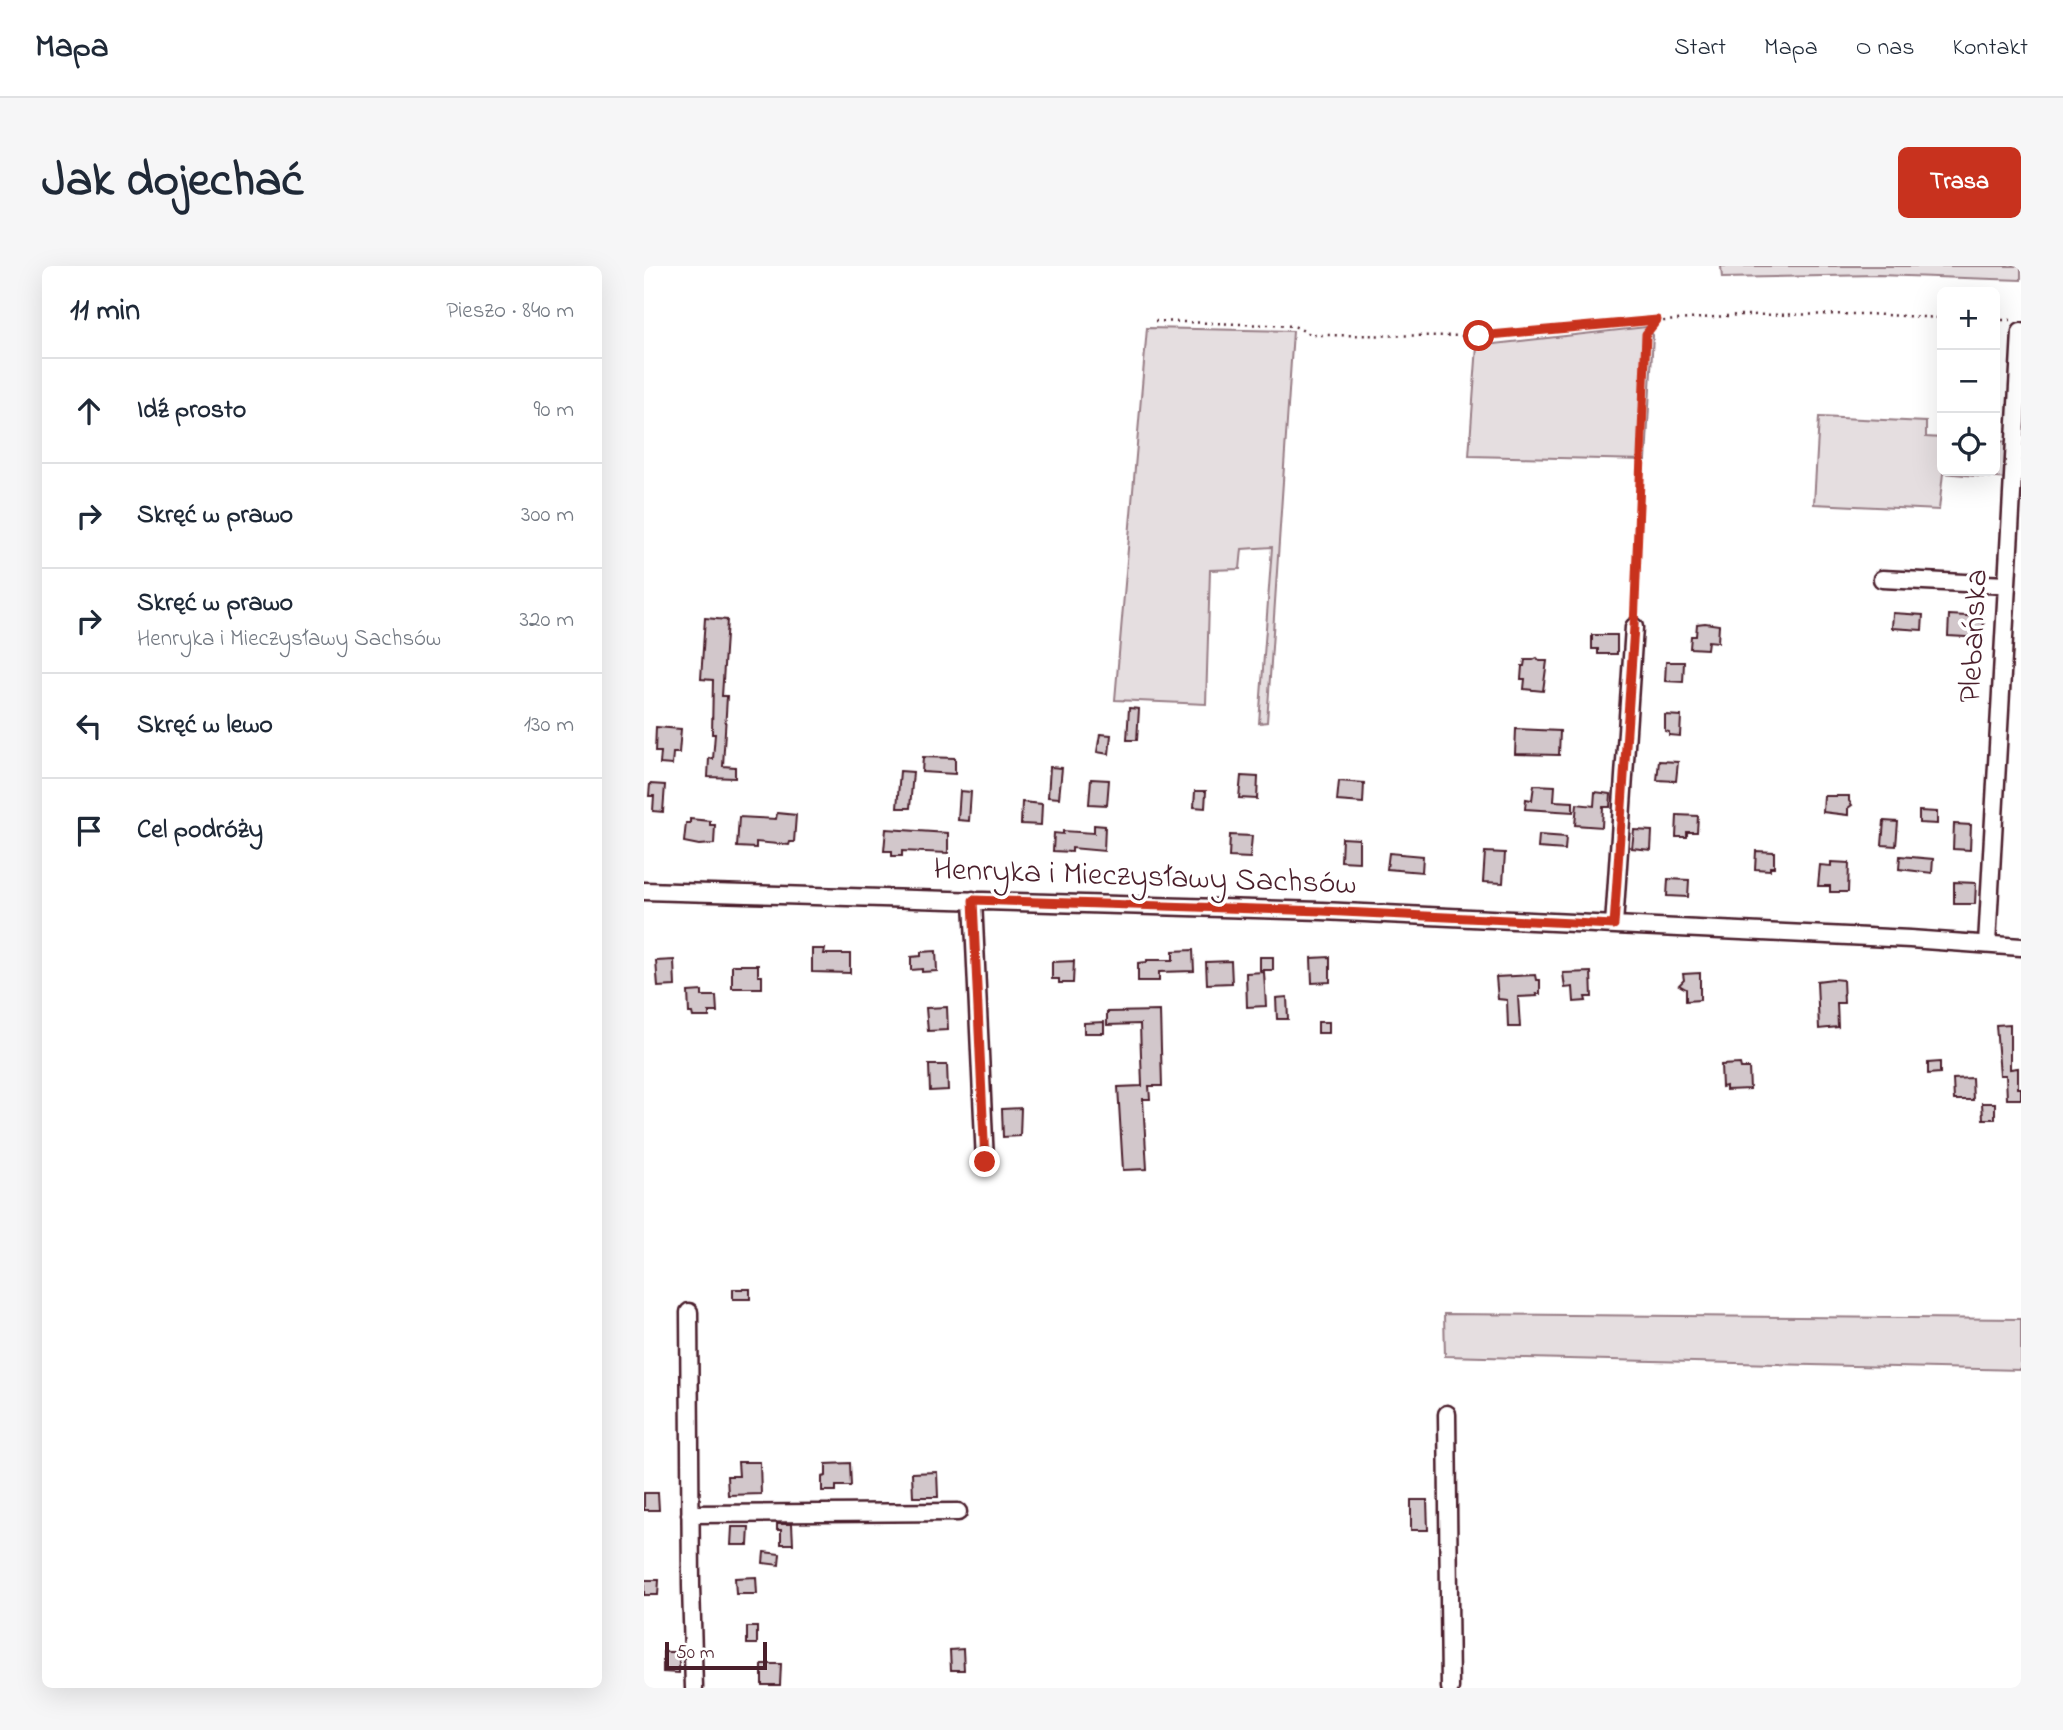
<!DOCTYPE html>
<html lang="pl">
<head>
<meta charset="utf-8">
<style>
  :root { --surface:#fff; --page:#f6f6f7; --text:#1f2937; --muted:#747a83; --line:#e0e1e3; --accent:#c8321e }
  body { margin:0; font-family:"Indie Flower",sans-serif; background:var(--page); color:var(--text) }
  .controls { position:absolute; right:21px; top:21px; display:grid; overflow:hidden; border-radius:10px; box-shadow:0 7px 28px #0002 }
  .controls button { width:63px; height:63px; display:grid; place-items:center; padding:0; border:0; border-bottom:2px solid var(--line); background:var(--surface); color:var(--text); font:35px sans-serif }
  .scale { position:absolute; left:21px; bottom:18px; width:102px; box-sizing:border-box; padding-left:7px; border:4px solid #4a1f2b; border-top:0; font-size:19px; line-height:24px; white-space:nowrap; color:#4a1f2b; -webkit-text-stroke:5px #fff; paint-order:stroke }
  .stop { position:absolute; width:21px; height:21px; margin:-16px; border:5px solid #c8321e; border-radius:50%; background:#fff }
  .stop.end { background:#c8321e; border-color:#fff; box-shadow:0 2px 7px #0008 }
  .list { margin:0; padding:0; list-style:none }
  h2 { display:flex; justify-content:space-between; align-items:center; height:91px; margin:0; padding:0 28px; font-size:30px }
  h2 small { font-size:23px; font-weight:400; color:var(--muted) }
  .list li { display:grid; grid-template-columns:46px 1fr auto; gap:21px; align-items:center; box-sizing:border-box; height:105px; padding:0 28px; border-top:2px solid var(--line) }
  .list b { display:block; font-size:26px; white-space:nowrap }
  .list p { margin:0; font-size:23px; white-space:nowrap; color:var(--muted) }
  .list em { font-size:23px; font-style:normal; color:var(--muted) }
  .icon { flex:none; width:38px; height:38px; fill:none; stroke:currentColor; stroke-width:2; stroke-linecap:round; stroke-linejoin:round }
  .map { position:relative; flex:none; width:1377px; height:1422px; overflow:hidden; border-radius:10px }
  header { display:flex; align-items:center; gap:42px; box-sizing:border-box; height:98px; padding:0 35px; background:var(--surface); border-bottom:2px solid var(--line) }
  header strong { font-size:33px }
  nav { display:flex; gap:38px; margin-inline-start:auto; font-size:24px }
  .intro { display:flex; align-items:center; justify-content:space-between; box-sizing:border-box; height:168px; padding:0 42px }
  h1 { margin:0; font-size:49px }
  .button { padding:18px 32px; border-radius:10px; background:var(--accent); color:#fff; font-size:24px; font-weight:700 }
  main { display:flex; gap:42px; padding:0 42px }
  aside { flex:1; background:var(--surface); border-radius:10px; box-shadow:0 7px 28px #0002 }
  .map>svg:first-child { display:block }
</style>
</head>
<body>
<header>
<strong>Mapa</strong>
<nav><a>Start</a><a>Mapa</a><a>O nas</a><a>Kontakt</a></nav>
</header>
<div class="intro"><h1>Jak dojechać</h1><a class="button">Trasa</a></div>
<main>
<aside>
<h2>11 min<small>Pieszo · 840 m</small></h2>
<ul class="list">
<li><svg class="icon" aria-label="ahead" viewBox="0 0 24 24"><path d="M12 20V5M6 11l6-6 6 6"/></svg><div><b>Idź prosto</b></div><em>90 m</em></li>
<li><svg class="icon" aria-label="right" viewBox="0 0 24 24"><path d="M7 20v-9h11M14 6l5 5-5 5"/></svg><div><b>Skręć w prawo</b></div><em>300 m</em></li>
<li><svg class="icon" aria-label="right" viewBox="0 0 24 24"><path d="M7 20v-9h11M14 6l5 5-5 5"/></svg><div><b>Skręć w prawo</b><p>Henryka i Mieczysławy Sachsów</p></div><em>320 m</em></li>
<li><svg class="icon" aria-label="left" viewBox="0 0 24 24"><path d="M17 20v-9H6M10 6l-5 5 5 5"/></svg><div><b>Skręć w lewo</b></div><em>130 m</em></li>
<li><svg class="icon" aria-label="arrive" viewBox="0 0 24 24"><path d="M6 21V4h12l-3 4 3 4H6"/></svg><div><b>Cel podróży</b></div></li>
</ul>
</aside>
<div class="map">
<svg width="1377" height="1422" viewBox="0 0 1377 1422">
  <rect width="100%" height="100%" fill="#fff"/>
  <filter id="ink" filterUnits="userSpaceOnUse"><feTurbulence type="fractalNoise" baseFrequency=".0143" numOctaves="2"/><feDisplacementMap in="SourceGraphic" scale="14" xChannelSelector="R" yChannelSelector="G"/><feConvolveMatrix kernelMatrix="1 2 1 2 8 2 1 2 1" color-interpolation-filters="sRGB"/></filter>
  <g filter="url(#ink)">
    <!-- green -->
    <path fill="#e5dee0" stroke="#987e86" stroke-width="2" d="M1077 0H1377V14L1234 9 1078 12Z
      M1002 61 1009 69 1002 194 825 190 833 80Z
      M503 62 649 65 623 456 615 457 628 281 598 283 596 303 566 304 562 438 471 434Z
      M1175 151 1282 156V171L1298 172V205H1351V175L1366 176 1363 213 1299 207 1295 244 1170 238Z
      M800 1048 1377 1053V1104L801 1090Z"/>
    <!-- building -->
    <path fill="#d2c7cb" stroke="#4a1f2b" stroke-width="2" d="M1249 347 1279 349 1278 364 1248 362Z
      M1305 349 1340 351 1339 372 1304 370Z
      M61 352 83 354 78 430H83L79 500 91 501V512L64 511 65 492 69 493 71 468H68L69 414 57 413Z
      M1061 357 1075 359 1074 376 1064 375 1063 383 1046 382 1047 370H1052L1053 358Z
      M948 369H973V388H954V383H948Z
      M893 392 896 395H903L899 425 880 423 881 413H877L878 400H880L881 394H889Z
      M1022 396H1040L1039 416 1021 415Z
      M485 442 495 443 493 474H483Z
      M1021 449 1037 450 1036 470 1025 469V466L1021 465Z
      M12 461 37 463 35 487H29L28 499 16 498 17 486H11Z
      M872 463 916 465 915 489 871 488Z
      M456 468 467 469 465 488 453 486Z
      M279 491 311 492V508L278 506Z
      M1015 495 1034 496 1032 515 1013 514Z
      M406 501 418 502 415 532 404 531Z
      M256 505 269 506 266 542H253Z
      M597 510 614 511 613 533 595 532Z
      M447 513 465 514 463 539 445 538Z
      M695 515 720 517 719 537 693 535Z
      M6 518 21 519 19 546 9 545 10 530H5Z
      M890 519 911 520 910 535 929 536V546L881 543 882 533 888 534Z
      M316 525 327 526 325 555 314 554Z
      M551 525H562L561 542 550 541Z
      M951 526 967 528 966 541H959L958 561 931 559 933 538 950 540Z
      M1180 530H1205V535L1208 539 1204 542V549L1179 546Z
      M378 536 398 538 397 559 377 558Z
      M1275 545 1293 546V558L1275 557Z
      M133 547 152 549 150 576H146L145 579 112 576V582L93 581 95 551 132 553Z
      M1033 549 1054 550 1053 566H1043V571H1032Z
      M46 553 66 555V559H71L70 578 55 579 40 576 42 557H46Z
      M1240 555 1254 556 1252 580 1238 579Z
      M1310 558 1327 559 1326 584 1309 583Z
      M450 559 461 560 460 585 428 582V586L409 585 410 567 419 568V565L450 567Z
      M242 563 304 567V587L258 585V590H248V585H240Z
      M990 564 1008 565 1007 584 988 582Z
      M586 569 608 570 606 592 585 591Z
      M895 569 922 571 921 584 894 582Z
      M698 572 715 573V596L697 595Z
      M1112 585 1130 586V601H1126V604L1111 603Z
      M841 586 861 587 859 617 839 616Z
      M745 587 779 590 778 606 743 603Z
      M1256 590 1289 593 1288 607 1255 603Z
      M1187 596 1205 597 1204 626H1186V620H1174L1176 599 1187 600Z
      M1024 613 1045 614 1044 631 1023 630Z
      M1310 616 1332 617 1331 638H1310Z
      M168 683H181L180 688H206V707L168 706Z
      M549 684 550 705 515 706V715H494V697L503 696V694H529V685Z
      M292 685 293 705 278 706V703L267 704V691L277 690V686Z
      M616 691H629V704H616Z
      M686 691V716L668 717 667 692Z
      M30 694 31 720 14 721 12 695Z
      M430 695 429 717H415V713H408V696Z
      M587 695 588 717 563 718 562 696Z
      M88 699H114V710H118V722H88Z
      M620 706 622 740 603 741 602 707Z
      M947 706 948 731H941L942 735 930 736 929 721 921 722 919 707Z
      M1056 707V734L1042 735V723L1035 719 1040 714 1039 708Z
      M891 709 892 714H896V728H892L893 730 874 731 876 761H864L863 734 854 733 852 711Z
      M1189 713 1199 714 1200 737H1193L1194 761 1175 763 1173 715Z
      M58 725V730H72L73 746H65V751H49L48 747H45L44 726Z
      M643 731 644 753H633L632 732Z
      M303 741 304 764 284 765 282 742Z
      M516 745 518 820H505L506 833H499L503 903 479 904 474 821 498 820 496 758 463 759V746Z
      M460 756V767H440V757Z
      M674 756H685V767H674Z
      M1366 758V803L1374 802V822H1377V833H1363L1362 809H1356L1352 759Z
      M1296 796V807L1284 808V797Z
      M1096 798 1097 802H1105L1106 823 1082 824V820L1078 821 1077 799Z
      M285 799H303L304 824 286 825Z
      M1328 812 1329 834H1310L1309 813Z
      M1338 837H1351V853H1339Z
      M377 842 376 870 359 871 358 843Z
      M89 1023H106V1033H89Z
      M94 1196H116L117 1228 84 1229 83 1210H95Z
      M206 1197 207 1220H192V1225H178V1211L182 1210V1198Z
      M293 1206 294 1231H269L268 1207Z
      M0 1227H14L15 1244H0Z
      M767 1234H783L784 1264H767Z
      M133 1258H148L149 1278H137V1264H133Z
      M88 1261H105L104 1279H87Z
      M120 1286 136 1288 135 1299 119 1297Z
      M112 1311 113 1328H92L91 1312Z
      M0 1314H15L14 1329H0Z
      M103 1361H113V1378H103Z
      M319 1383 320 1404H307L306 1384Z
      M19 1386H35V1407L19 1406Z
      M118 1398H137L136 1419H118Z"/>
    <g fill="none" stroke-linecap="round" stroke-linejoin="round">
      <defs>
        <path id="minor" d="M1238 313 1362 319
          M0 625 678 645 1266 673 1377 681
          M329 634 341 896
          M970 659 990 361
          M1343 678 1377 66
          M45 1046 47 1320 50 1422
          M803 1148 806 1422
          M46 1248 314 1246"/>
      </defs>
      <!-- minor casing -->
      <use href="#minor" stroke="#4a1f2b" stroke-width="21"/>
      <!-- path -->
      <path stroke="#4a1f2b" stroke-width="2.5" stroke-dasharray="2 5" stroke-linecap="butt" d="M1351 54H1367
        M511 55 650 60 668 69 835 70 1095 49 1223 48 1298 52
        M990 348 1002 67 1013 54"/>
      <!-- minor -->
      <use href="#minor" stroke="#fff" stroke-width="16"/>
    </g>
  </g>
  <g fill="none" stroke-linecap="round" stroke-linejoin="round" filter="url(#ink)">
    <!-- route -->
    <path stroke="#c8321e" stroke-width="9" d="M341 896 329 634 678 645 970 659 990 361 1002 68 1013 54 835 70"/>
  </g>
  <g text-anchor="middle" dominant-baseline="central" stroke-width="7" stroke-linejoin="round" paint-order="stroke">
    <!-- street labels -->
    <g font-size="32" fill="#4a1f2b" stroke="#fff">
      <text transform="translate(1331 370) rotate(-87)">Plebańska</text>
      <text transform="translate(501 612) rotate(2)">Henryka i Mieczysławy Sachsów</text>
    </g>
  </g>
</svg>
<div class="controls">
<button>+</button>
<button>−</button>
<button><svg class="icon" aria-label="locate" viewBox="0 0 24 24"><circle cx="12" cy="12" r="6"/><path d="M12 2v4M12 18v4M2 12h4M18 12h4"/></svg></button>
</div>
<div class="scale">50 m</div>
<div class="stop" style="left:835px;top:70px"></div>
<div class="stop end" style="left:341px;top:896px"></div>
</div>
</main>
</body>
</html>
